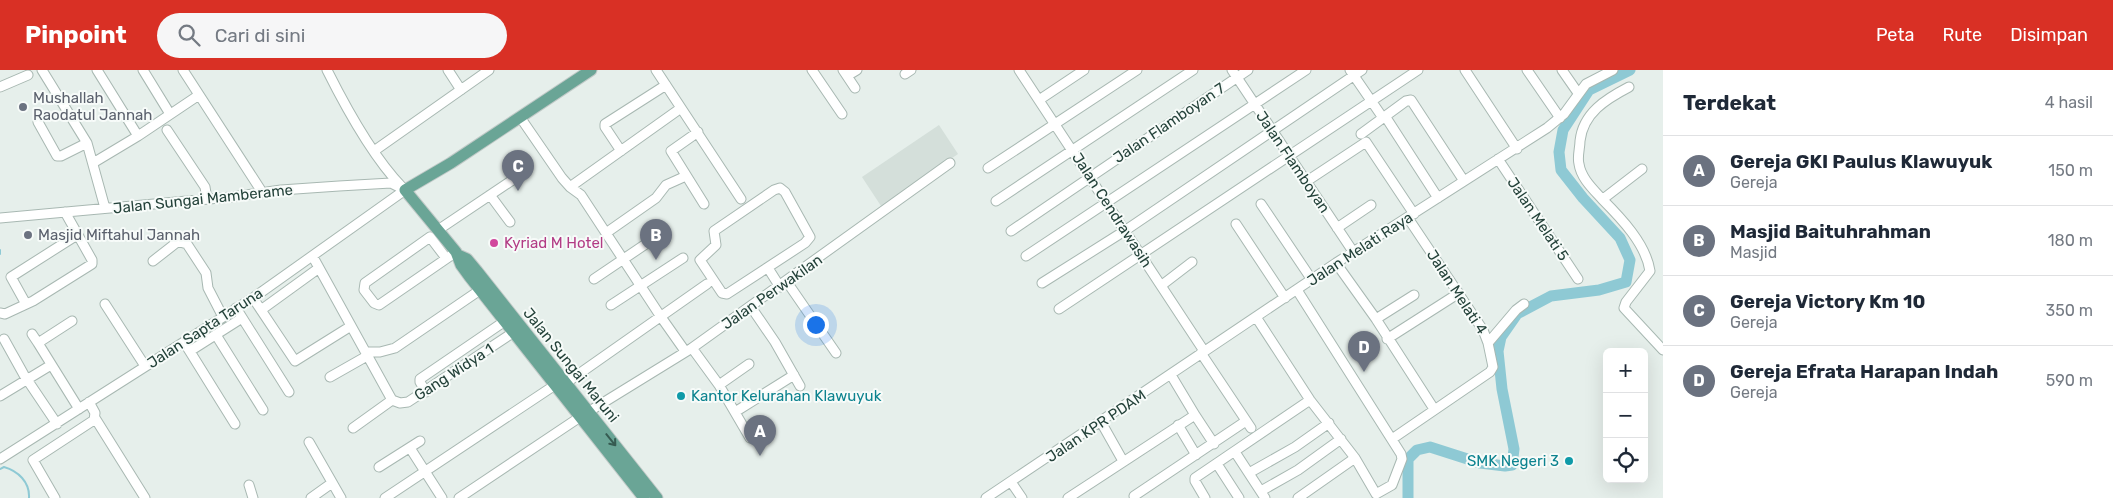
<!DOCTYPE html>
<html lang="id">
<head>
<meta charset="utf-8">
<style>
  :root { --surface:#fff; --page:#f6f6f7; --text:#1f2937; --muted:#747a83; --line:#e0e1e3; --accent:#d93025 }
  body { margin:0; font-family:Rubik,sans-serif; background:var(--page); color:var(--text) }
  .controls { position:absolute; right:15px; bottom:15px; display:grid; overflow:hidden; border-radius:8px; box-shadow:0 5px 20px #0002 }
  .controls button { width:45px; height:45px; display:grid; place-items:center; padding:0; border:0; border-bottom:1px solid var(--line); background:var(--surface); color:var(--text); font:25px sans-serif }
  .you { position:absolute; left:815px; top:254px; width:18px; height:18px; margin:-12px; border:4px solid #fff; border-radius:50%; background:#1a73e8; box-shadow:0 0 0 8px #1a73e833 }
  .badge { display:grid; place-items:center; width:32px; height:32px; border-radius:50%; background:var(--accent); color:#fff; font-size:16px; font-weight:700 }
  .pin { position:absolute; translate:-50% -41px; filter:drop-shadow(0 1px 2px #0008) }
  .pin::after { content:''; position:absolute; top:26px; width:18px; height:15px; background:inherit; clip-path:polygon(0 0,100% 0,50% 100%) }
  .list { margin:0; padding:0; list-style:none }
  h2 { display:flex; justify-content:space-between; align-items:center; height:65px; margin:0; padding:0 20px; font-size:21px }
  h2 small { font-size:16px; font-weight:400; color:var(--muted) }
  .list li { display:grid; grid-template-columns:32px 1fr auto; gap:15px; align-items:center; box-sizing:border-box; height:70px; padding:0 20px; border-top:1px solid var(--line) }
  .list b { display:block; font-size:19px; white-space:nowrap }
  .list p { margin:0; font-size:16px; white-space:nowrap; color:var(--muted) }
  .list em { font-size:16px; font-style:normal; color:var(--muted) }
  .icon { flex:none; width:28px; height:28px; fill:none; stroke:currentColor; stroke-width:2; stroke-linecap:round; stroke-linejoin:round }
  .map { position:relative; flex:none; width:1663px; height:428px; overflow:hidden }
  header { display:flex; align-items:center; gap:30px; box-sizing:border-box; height:70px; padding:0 25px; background:var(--accent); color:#fff }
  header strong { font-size:24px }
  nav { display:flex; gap:28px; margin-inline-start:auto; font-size:18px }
  .search { width:350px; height:45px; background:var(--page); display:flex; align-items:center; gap:12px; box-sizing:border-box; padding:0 18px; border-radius:28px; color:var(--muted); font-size:19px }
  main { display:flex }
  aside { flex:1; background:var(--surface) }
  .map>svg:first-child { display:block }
</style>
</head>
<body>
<header>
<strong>Pinpoint</strong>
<div class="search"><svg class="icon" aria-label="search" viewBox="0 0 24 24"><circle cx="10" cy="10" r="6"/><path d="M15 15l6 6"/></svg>Cari di sini</div>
<nav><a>Peta</a><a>Rute</a><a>Disimpan</a></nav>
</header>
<main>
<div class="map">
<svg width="1663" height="428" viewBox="0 0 1663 428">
  <rect width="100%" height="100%" fill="#e6efeb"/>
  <!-- built -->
  <path fill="#d4dfda" d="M939 55 958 84 881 136 862 107Z"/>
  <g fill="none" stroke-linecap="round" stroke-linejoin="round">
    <!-- stream -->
    <path stroke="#8ec9d4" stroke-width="2" d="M0 180V184
      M0 399 4 397C18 401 30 412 29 428"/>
    <!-- river -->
    <path stroke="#8ec9d4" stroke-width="11" d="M1408 428V389L1417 380 1430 377 1480 393 1505 396 1512 395 1514 379 1502 319 1498 281 1501 267 1517 244 1551 226 1599 220 1626 212 1630 190 1620 168 1583 128 1561 100 1559 82 1563 60 1589 20 1630 0"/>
    <defs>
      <path id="minor" d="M42 0 87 73 105 138
        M97 0 138 66 199 25
        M143 0 170 44
        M183 0 262 122
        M327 0C345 36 374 88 402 117
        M448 0 461 20
        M656 0 741 129
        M812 0 842 44
        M843 0 855 18
        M1019 0 1204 281
        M1232 0 1354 183
        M1350 0 1383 48
        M1465 0 1517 79
        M1527 0 1560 48
        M1562 0 1578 23
        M905 4 911 0
        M847 6 857 0
        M0 17 28 5
        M1629 17C1606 29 1583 43 1580 71 1580 78 1577 87 1579 94 1581 108 1593 119 1602 129 1621 148 1646 174 1650 201L1626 232 1624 238 1663 280
        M1039 30 1084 0
        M1385 46 1438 128
        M520 47 562 108 570 117 581 125 661 247 685 281
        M38 52 57 86H61L87 73
        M167 60 205 117 207 129
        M698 62 671 81 704 134
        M1361 64 1406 31 1411 30 1464 111
        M374 81 489 0
        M621 81 605 57V54L666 15
        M1498 89 1578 209
        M93 93 138 66
        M988 98 1137 0
        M1307 111 1366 72 1414 144
        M570 117 681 38
        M780 118 785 122 810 167 805 173 727 224 722 223 700 190 716 175 714 161 774 120Z
        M490 125 510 152
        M1603 129 1642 99
        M996 131 1193 0
        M1261 134 1312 210
        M0 148 231 127 281 120 339 116 391 113 405 120
        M1236 154 1285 228
        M1337 158 1371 135
        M438 160 514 109
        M1011 161 1248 0
        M606 163 656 128 666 115 686 106
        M1026 186 1306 0
        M313 187 392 330 353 358
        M446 188 430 167 365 213 364 220 374 233 379 235 456 182
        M153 191 176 173 180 172 187 174 206 203 208 218 223 247
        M1336 193 1376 249 1434 339
        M768 198 780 217
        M594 209 665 161
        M787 212 836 283
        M1042 213 1126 160 1362 0
        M1162 215 1192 192
        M253 228 295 291 351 256
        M26 234 11 207 77 165
        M105 234 145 296
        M611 235 683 188
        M751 237 775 272 800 316
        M236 238 289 322
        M1059 239 1418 0
        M261 240 319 198
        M0 243 5 244 33 231 92 194V190L65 142
        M1256 247 1310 330 1355 388 1376 424 1392 415 1402 389 1401 384 1297 220
        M1376 249 1414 225
        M72 251 38 273 79 339
        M32 264 38 273
        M216 265 263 340
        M4 269 24 305 57 354
        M1387 269 1459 223
        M184 272 235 354
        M1488 273 1516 240 1524 234
        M692 278 719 315 750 368
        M190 281 242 248
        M366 282H380L395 278 480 220
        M1201 283 1251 358
        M1171 305 1195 345
        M330 307 367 286
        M566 313 707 214
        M719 315 749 294
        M426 322 420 312V309L505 251
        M0 326 51 295
        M392 330 400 333 408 332 514 262
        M735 342 794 305
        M95 348 145 428
        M1101 352 1123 391
        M1178 355 1196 385
        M1392 369 1490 302 1493 297 1488 273 1483 260 1408 148
        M309 372 341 428
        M410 378 442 428
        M1235 382 1265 428
        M0 389 253 228 405 120
        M1217 394 1239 428
        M379 397 420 371
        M1249 403 1295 377 1329 353
        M1011 412 1022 428
        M249 415 253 428
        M1261 421 1298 400 1341 369
        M1134 426 1246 351
        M55 428 33 390 94 350 95 343 89 332
        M311 428 332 413
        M385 428 555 315
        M459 428 580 347 692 278 950 93
        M986 428 1336 193 1547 58 1564 44 1586 14 1613 0
        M1068 428 1195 345 1214 374
        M1205 428 1195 411V408L1310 330
        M1298 428 1355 388"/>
      <path id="major" d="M591 0 451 93 405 120 456 182 461 195 469 206 644 428
        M458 185 467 189 477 201 657 428"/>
    </defs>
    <!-- minor casing -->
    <use href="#minor" stroke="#a8b8b2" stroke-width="11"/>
    <!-- major casing -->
    <use href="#major" stroke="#c2cac8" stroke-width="13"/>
    <!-- minor -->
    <use href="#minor" stroke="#fff" stroke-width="9"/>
    <!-- major -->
    <use href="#major" stroke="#6aa596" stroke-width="11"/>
  </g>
  <!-- one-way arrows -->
  <defs><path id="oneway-shaft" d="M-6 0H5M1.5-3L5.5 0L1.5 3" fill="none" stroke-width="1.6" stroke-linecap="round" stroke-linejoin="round" transform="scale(1.25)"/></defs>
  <use stroke="#365b51" href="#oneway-shaft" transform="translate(611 370) rotate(51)"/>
  <!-- markers -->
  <g fill="#6b7280" stroke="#f7fbf9" stroke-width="2">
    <circle cx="23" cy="37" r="5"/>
    <circle cx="28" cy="165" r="5"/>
  </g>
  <circle fill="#d1479c" stroke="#f7fbf9" stroke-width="2" cx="494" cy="173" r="5"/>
  <g fill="#0f9aa8" stroke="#f7fbf9" stroke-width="2">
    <circle cx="681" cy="326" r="5"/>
    <circle cx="1569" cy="391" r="5"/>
  </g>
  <g text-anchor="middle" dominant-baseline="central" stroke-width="4" stroke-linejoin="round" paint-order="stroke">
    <!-- worship labels -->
    <g font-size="15" fill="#5b616d" stroke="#f7fbf9" text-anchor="start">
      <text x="33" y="28">Mushallah<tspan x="33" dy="17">Raodatul Jannah</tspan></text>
      <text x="38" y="165">Masjid Miftahul Jannah</text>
    </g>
    <!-- street labels -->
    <g font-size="15" fill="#24423a" stroke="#f7fbf9">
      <text transform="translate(1169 53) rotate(-34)">Jalan Flamboyan 7</text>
      <text transform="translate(1293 92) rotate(56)">Jalan Flamboyan</text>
      <text transform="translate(203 129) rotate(-6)">Jalan Sungai Mamberame</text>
      <text transform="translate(1112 140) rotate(57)">Jalan Cendrawasih</text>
      <text transform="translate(1538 149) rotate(56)">Jalan Melati 5</text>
      <text transform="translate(1360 179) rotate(-33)">Jalan Melati Raya</text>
      <text transform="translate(772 222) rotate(-35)">Jalan Perwakilan</text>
      <text transform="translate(1457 222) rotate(57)">Jalan Melati 4</text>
      <text transform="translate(205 258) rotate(-33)">Jalan Sapta Taruna</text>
      <text transform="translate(571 295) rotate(51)">Jalan Sungai Maruni</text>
      <text transform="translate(454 302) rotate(-33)">Gang Widya 1</text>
      <text transform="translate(1096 356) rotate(-34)">Jalan KPR PDAM</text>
    </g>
    <!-- hotel labels -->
    <g font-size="15" fill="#b23c85" stroke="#f7fbf9" text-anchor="start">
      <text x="504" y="173">Kyriad M Hotel</text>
    </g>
    <!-- culture labels -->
    <g font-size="15" fill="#0d838f" stroke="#f7fbf9" text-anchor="start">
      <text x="691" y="326">Kantor Kelurahan Klawuyuk</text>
      <text x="1559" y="391" text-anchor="end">SMK Negeri 3</text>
    </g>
  </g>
</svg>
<div class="controls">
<button>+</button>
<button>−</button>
<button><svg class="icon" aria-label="locate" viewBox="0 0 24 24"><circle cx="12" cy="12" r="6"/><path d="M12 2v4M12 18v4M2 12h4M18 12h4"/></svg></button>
</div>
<div class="you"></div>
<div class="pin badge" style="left:760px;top:386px;background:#6b7280">A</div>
<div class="pin badge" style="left:656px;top:190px;background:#6b7280">B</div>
<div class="pin badge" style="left:518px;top:121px;background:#6b7280">C</div>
<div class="pin badge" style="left:1364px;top:302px;background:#6b7280">D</div>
</div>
<aside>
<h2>Terdekat<small>4 hasil</small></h2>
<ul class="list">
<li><span class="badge" style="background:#6b7280">A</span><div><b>Gereja GKI Paulus Klawuyuk</b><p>Gereja</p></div><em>150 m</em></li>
<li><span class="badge" style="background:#6b7280">B</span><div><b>Masjid Baituhrahman</b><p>Masjid</p></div><em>180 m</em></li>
<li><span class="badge" style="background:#6b7280">C</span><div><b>Gereja Victory Km 10</b><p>Gereja</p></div><em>350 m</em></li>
<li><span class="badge" style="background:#6b7280">D</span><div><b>Gereja Efrata Harapan Indah</b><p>Gereja</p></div><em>590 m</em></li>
</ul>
</aside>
</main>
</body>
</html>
